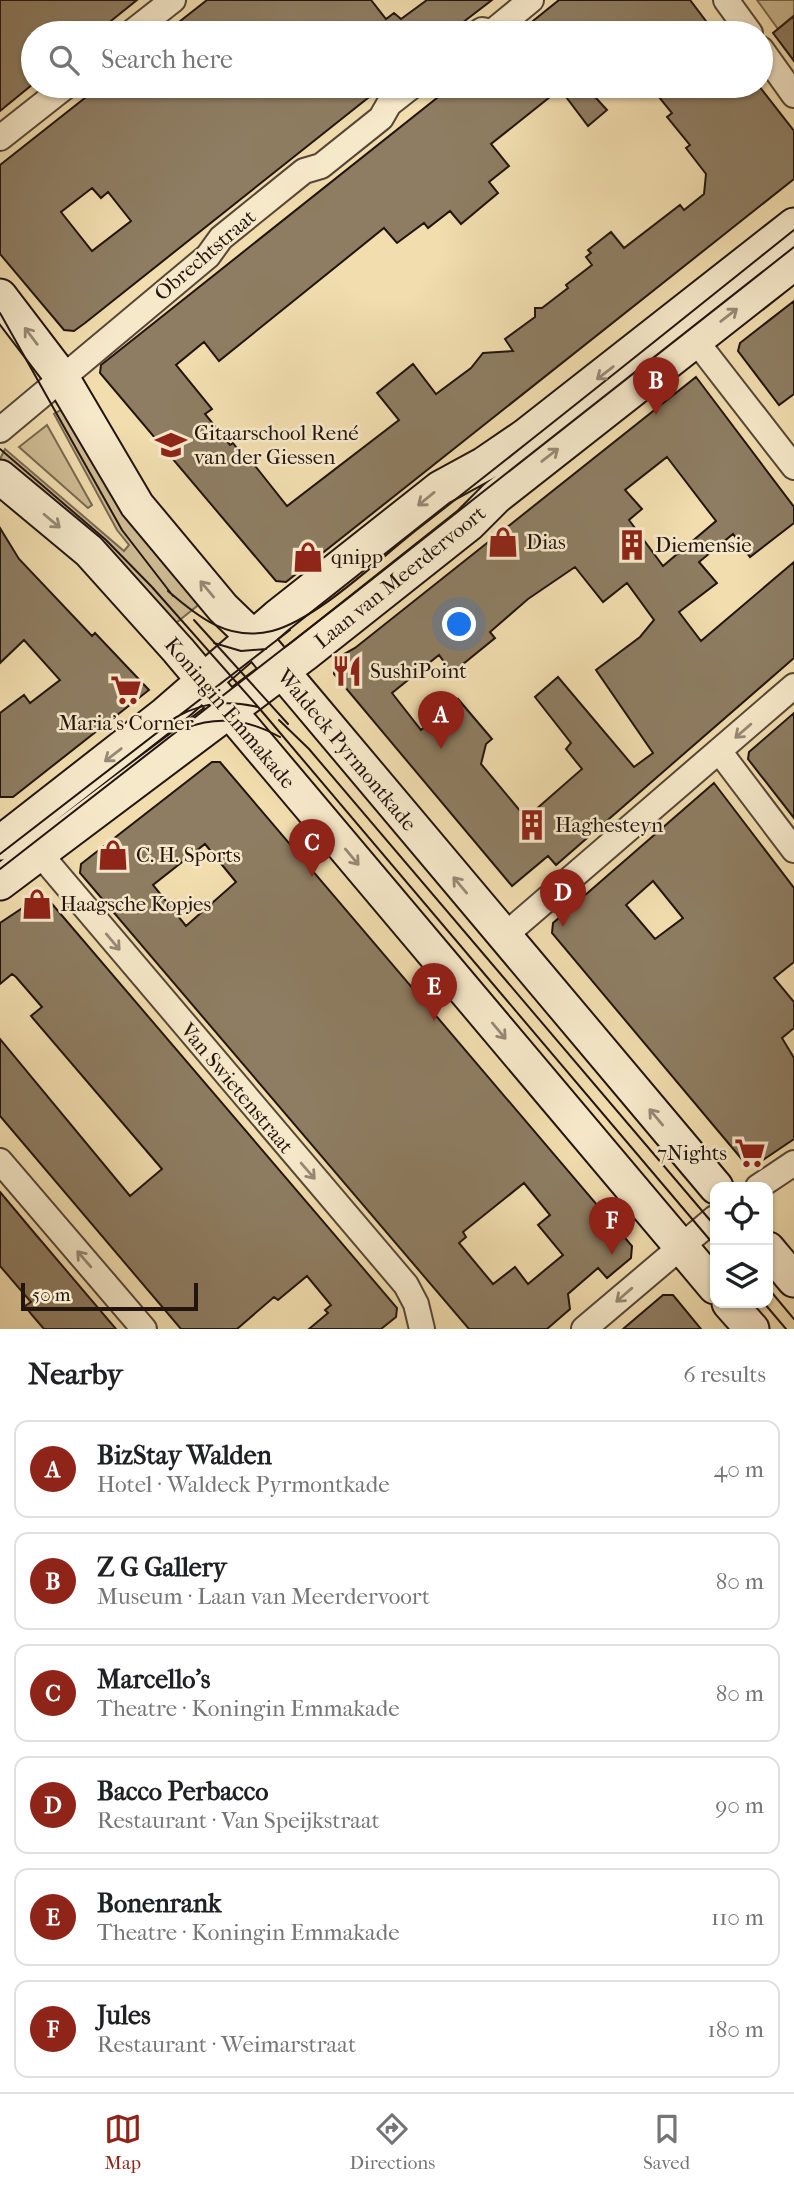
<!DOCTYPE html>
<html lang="en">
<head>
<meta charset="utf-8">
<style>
  :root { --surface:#fff; --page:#f2f2f2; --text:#202124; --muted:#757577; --line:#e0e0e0; --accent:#8f2418 }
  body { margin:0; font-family:"IM FELL French Canon",serif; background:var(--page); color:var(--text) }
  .controls { position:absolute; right:21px; bottom:21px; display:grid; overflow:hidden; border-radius:14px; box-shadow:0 2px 5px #0004 }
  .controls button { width:63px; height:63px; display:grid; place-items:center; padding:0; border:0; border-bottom:2px solid var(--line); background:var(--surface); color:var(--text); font:35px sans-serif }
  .scale { position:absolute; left:21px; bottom:18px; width:177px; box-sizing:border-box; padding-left:7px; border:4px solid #22140f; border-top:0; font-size:19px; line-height:24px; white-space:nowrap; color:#22140f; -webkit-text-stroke:5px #f6e9ca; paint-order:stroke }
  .you { position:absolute; left:460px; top:625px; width:24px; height:24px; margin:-18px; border:5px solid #fff; border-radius:50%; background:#1a73e8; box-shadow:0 0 0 10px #1a73e833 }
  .badge { display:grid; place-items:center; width:46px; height:46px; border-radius:50%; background:var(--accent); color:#fff; font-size:23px; font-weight:700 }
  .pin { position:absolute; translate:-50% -58px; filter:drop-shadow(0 2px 4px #0008) }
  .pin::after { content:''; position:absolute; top:37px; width:24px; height:21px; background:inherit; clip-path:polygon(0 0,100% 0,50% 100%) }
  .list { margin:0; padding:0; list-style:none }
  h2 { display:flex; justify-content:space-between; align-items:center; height:91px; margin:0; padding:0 28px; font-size:30px }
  h2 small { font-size:23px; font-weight:400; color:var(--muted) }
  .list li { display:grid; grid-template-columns:46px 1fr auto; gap:21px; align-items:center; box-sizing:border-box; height:98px; margin:0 14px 14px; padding:0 14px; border:2px solid var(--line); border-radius:14px }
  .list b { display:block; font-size:26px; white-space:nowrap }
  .list p { margin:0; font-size:23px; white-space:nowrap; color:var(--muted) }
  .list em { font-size:23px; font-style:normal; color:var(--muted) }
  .icon { flex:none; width:38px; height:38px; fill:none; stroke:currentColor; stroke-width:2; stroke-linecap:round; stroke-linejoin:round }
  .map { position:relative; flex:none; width:794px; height:1329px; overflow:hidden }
  .search { position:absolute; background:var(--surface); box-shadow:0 2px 5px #0004; left:21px; right:21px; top:21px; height:77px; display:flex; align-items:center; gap:18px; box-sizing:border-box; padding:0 24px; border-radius:38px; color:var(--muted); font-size:26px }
  .sheet { height:763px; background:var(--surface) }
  nav { display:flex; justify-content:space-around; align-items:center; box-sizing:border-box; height:98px; border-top:2px solid var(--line); background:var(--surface); font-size:19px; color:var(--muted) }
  nav a { display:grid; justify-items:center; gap:4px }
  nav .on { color:var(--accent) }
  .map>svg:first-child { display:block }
</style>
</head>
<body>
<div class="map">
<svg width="794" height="1329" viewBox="0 0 794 1329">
  <rect width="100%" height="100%" fill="#f1ddae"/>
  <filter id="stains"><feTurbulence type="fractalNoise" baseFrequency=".00286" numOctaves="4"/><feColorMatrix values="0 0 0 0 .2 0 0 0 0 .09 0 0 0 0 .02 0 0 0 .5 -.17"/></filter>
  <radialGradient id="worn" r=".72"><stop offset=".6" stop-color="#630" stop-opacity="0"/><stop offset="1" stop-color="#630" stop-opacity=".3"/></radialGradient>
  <!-- green -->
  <path fill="#cebb93" stroke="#786851" stroke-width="2" d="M757 0H794V15L778 29Z
    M66 407 202 602 171 627 104 548 0 459 5 449 124 551 129 545 117 530 54 414Z
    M47 425 92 505 88 508 19 447Z"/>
  <!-- building -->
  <path fill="#8e7d62" stroke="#22140f" stroke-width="2" fill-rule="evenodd" d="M0 0H137L96 33H33V84L0 111Z
    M207 0H371L386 19 394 13 401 19 427 0H492L449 33H165Z
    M559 0H690L715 33H518Z
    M794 16V61L773 33Z
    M100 86H383L85 323 74 331 64 330 0 254V165ZM92 188 101 198 108 192 131 221 92 251 61 212Z
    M452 86H585L607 110 588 126 560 89 491 144 509 166 489 182 498 193 461 224 450 211 428 228 424 223 397 243 384 228 219 361 204 342 176 365 212 409 205 414 230 445 233 443 249 464 252 462 287 506 399 420 377 393 413 364 436 394 471 368 483 353 513 351 505 339 535 317V308H542L568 288 566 285 592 265 586 257 591 253 588 250 611 232 624 248 680 205 684 210 704 194 706 174 686 148 690 145 667 117 672 113 650 86H759L794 131V179L286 582 276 581 100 373 101 365Z
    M794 301V394L779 405 738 351 740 343Z
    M696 377 794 507V523L750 557 733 534 699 562 717 583 679 612 701 641 794 562V658L556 865 548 856 512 886 334 674 335 659 355 648ZM667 457 716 521 663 566 629 520 642 509 625 490ZM575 567 603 602 627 583 654 620 640 637 596 670 653 753 634 767 558 677 535 697 571 743 566 749 582 769 526 818 481 764 486 744 492 739 458 699 421 730 392 693 439 655 452 673 495 638 490 632 528 599Z
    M0 528 19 559 92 636 95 633 149 690 13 797H0V713L24 695 30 703 60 680 24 640 0 663Z
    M794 713V818L748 759 749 752Z
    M212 762H220L632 1246 631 1258 607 1278 598 1268 568 1294 570 1309 547 1329H469L80 873 81 864ZM205 844 236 882 186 926 153 885ZM524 1183 550 1215 538 1225 563 1255 528 1284 515 1267 493 1284 459 1243 466 1237 463 1232Z
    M714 783 794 888V962L774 978 794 1002V1028L782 1038 794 1058V1139L757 1164 745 1163 552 933 553 923ZM653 881 683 918 655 939 626 905Z
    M39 897 47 898 397 1308 396 1317 381 1329H309L328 1313 325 1310 331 1305 307 1276 278 1300 274 1297 237 1329H181L0 1116V1039L130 1196 162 1169 31 1016 42 1007 16 977 12 974 0 984V923Z
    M0 1192 31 1229 116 1329H44L32 1315 25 1306 31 1302 0 1266Z
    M663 1295H673L701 1329H623Z"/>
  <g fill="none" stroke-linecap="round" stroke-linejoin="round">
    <defs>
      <path id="street" d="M726 0 750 33
        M131 33 173 0
        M478 33 482 30 492 32 531 0
        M761 49 794 95
        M0 138 66 86
        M696 341 794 467
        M0 430 208 256 221 238 304 171 321 166 381 118 389 104 412 86
        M719 751 794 850
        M40 854 406 1285 416 1304 422 1329
        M503 937 794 686
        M0 1161 144 1329
        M758 1187 794 1163
        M584 1329 715 1218"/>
      <path id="secondary" d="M0 296 61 376 137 505 223 608 254 638 716 1187
        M0 477 89 551 178 650 715 1287
        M0 843 165 714 278 616 440 488 484 464 525 436 794 225
        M0 883 305 654 469 524 496 497 794 263
        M768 1249 794 1280
        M729 1303 752 1329"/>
    </defs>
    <!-- street casing -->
    <use href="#street" stroke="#564637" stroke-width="28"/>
    <!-- secondary casing -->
    <use href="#secondary" stroke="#22140f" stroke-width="37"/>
    <!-- street -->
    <use href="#street" stroke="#f6e9ca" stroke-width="24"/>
    <!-- secondary -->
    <use href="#secondary" stroke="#f6e9ca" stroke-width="33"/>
    <!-- tram -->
    <path stroke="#22140f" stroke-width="2" d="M0 313 122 530 173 596
      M0 449 106 540 152 587 259 708 715 1246
      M168 591C198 617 229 642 272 631 318 619 380 558 419 528 545 430 669 330 794 230
      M194 620 288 724
      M214 643 241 651 266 649
      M279 720 309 749 715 1226
      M165 724C196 703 222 699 258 707
      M186 728C219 715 250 720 280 737
      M0 854 290 630
      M0 869C266 663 530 456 794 247
      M768 1288 794 1319
      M764 1303 786 1329"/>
  </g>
  <!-- one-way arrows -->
  <defs><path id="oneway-shaft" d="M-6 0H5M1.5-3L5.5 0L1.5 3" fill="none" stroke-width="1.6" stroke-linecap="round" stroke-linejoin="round" transform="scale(1.75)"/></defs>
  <g stroke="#978976">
    <use href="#oneway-shaft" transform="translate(729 315) rotate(-38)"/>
    <use href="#oneway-shaft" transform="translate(31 336) rotate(-127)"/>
    <use href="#oneway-shaft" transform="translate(605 373) rotate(142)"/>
    <use href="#oneway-shaft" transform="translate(550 455) rotate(-38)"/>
    <use href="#oneway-shaft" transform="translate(426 499) rotate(141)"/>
    <use href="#oneway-shaft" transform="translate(52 521) rotate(40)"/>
    <use href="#oneway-shaft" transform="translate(207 589) rotate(-130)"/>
    <use href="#oneway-shaft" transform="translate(743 731) rotate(139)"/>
    <use href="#oneway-shaft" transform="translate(113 755) rotate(142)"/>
    <use href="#oneway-shaft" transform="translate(352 857) rotate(50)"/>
    <use href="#oneway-shaft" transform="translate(460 885) rotate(-130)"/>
    <use href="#oneway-shaft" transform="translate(113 942) rotate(50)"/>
    <use href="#oneway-shaft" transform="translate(499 1031) rotate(50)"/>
    <use href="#oneway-shaft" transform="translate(656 1117) rotate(-130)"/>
    <use href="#oneway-shaft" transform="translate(308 1171) rotate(49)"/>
    <use href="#oneway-shaft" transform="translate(84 1259) rotate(-131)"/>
    <use href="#oneway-shaft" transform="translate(624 1295) rotate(139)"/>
  </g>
  <!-- icons -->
  <defs>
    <symbol id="school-bare" viewBox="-9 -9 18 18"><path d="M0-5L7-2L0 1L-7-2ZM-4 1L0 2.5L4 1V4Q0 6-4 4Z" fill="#8f2418" stroke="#f6e9ca" stroke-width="2.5" paint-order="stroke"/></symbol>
    <symbol id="shop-bare" viewBox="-9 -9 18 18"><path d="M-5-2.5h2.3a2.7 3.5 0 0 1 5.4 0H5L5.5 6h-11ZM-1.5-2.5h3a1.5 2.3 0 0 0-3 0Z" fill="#8f2418" stroke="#f6e9ca" stroke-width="2.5" paint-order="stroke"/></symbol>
    <symbol id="building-bare" viewBox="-9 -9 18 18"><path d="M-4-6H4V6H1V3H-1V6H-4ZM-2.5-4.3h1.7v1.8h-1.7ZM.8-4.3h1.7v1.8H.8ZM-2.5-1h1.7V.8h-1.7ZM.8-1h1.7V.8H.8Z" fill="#8f2418" stroke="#f6e9ca" stroke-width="2.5" paint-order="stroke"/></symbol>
    <symbol id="restaurant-bare" viewBox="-9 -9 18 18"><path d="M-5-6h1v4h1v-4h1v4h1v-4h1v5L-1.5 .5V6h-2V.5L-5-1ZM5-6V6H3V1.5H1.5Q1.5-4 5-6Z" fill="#8f2418" stroke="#f6e9ca" stroke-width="2.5" paint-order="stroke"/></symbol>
    <symbol id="supermarket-bare" viewBox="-9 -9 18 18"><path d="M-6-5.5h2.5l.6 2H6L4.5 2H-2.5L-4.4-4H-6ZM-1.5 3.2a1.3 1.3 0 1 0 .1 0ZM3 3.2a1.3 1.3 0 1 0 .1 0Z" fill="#8f2418" stroke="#f6e9ca" stroke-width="2.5" paint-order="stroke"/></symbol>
  </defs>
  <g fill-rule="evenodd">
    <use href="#school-bare" x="149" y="423" width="44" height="44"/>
    <use href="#shop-bare" x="481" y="520" width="44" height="44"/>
    <use href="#building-bare" x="610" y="523" width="44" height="44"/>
    <use href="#shop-bare" x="286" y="535" width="44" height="44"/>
    <use href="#restaurant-bare" x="325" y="649" width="44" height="44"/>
    <use href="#supermarket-bare" x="104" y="668" width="44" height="44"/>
    <use href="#building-bare" x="510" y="803" width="44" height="44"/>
    <use href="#shop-bare" x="91" y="833" width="44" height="44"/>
    <use href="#shop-bare" x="15" y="882" width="44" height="44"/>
    <use href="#supermarket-bare" x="728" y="1131" width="44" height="44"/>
  </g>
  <g text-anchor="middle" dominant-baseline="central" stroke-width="5" stroke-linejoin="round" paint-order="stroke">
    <!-- street labels -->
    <g font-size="21" fill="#22140f" stroke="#f6e9ca">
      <text transform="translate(205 255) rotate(-41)">Obrechtstraat</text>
      <text transform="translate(400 577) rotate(-39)">Laan van Meerdervoort</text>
      <text transform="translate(230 713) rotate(50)">Koningin Emmakade</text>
      <text transform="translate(347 750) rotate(50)">Waldeck Pyrmontkade</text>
      <text transform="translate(237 1088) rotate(50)">Van Swietenstraat</text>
    </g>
    <!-- poi labels -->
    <g font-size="21" fill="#22140f" stroke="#f6e9ca" text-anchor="start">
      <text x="194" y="433">Gitaarschool René<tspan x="194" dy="24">van der Giessen</tspan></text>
      <text x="526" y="542">Dias</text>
      <text x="655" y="545">Diemensie</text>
      <text x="331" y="557">qnipp</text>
      <text x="370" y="671">SushiPoint</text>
      <text x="126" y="723" text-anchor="middle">Maria's Corner</text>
      <text x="555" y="825">Haghesteyn</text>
      <text x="136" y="855">C. H. Sports</text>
      <text x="60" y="904">Haagsche Kopjes</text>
      <text x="727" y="1153" text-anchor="end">7Nights</text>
    </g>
  </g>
  <rect width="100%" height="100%" filter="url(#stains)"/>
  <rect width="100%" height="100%" fill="url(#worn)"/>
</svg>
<div class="controls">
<button><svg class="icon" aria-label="locate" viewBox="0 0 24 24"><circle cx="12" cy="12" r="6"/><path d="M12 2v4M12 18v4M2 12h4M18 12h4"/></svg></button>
<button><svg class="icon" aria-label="layers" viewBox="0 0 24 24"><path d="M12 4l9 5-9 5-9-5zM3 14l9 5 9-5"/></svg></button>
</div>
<div class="scale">50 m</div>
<div class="you"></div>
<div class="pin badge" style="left:441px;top:749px">A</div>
<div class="pin badge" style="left:656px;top:415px">B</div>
<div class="pin badge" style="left:312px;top:877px">C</div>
<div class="pin badge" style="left:563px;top:927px">D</div>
<div class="pin badge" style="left:434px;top:1021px">E</div>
<div class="pin badge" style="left:612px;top:1255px">F</div>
<div class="search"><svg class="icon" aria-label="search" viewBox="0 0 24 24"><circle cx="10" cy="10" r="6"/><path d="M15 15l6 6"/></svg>Search here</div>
</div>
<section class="sheet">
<h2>Nearby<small>6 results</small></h2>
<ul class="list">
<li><span class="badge">A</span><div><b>BizStay Walden</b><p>Hotel · Waldeck Pyrmontkade</p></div><em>40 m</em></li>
<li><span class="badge">B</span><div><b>Z G Gallery</b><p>Museum · Laan van Meerdervoort</p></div><em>80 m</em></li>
<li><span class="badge">C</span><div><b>Marcello's</b><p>Theatre · Koningin Emmakade</p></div><em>80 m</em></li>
<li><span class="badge">D</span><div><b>Bacco Perbacco</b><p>Restaurant · Van Speijkstraat</p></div><em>90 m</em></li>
<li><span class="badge">E</span><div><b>Bonenrank</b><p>Theatre · Koningin Emmakade</p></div><em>110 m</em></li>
<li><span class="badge">F</span><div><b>Jules</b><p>Restaurant · Weimarstraat</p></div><em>180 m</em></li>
</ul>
</section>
<nav>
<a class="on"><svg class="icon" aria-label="map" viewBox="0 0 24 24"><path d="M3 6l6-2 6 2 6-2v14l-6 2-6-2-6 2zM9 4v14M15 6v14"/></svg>Map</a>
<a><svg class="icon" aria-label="directions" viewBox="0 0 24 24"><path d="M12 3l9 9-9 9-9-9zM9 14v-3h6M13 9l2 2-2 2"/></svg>Directions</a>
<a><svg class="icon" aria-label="saved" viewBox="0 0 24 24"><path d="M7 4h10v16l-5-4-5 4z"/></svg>Saved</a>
</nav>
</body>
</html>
